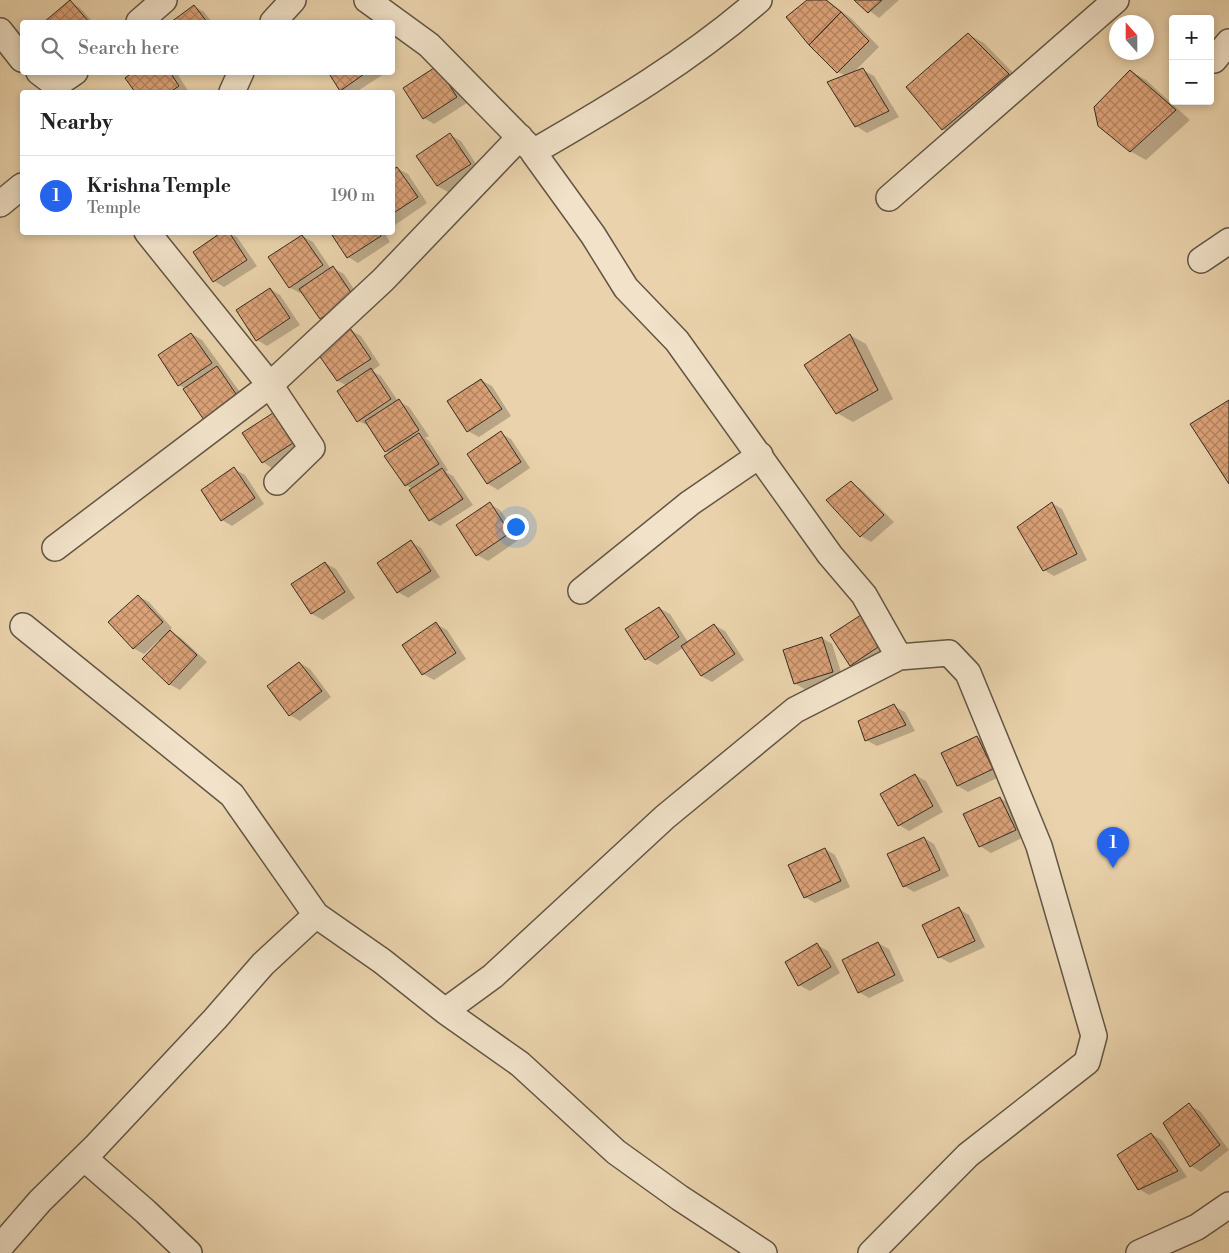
<!DOCTYPE html>
<html lang="en">
<head>
<meta charset="utf-8">
<style>
  :root { --surface:#fff; --page:#f6f6f6; --text:#202124; --muted:#757577; --line:#e0e0e0; --accent:#2563eb }
  body { margin:0; font-family:"Libre Bodoni",serif; background:var(--page); color:var(--text) }
  .controls { position:absolute; right:15px; top:15px; display:grid; overflow:hidden; border-radius:5px; box-shadow:0 2px 8px #0003 }
  .controls button { width:45px; height:45px; display:grid; place-items:center; padding:0; border:0; border-bottom:1px solid var(--line); background:var(--surface); color:var(--text); font:25px sans-serif }
  .compass { position:absolute; left:1109px; top:15px; width:45px; height:45px; border-radius:50%; background:var(--surface); box-shadow:0 2px 8px #0003; rotate:339deg }
  .you { position:absolute; left:515px; top:526px; width:18px; height:18px; margin:-12px; border:4px solid #fff; border-radius:50%; background:#1a73e8; box-shadow:0 0 0 8px #1a73e833 }
  .badge { display:grid; place-items:center; width:32px; height:32px; border-radius:50%; background:var(--accent); color:#fff; font-size:16px; font-weight:700 }
  .pin { position:absolute; translate:-50% -41px; filter:drop-shadow(0 1px 2px #0008) }
  .pin::after { content:''; position:absolute; top:26px; width:18px; height:15px; background:inherit; clip-path:polygon(0 0,100% 0,50% 100%) }
  .list { margin:0; padding:0; list-style:none }
  h2 { display:flex; justify-content:space-between; align-items:center; height:65px; margin:0; padding:0 20px; font-size:21px }
  h2 small { font-size:16px; font-weight:400; color:var(--muted) }
  .list li { display:grid; grid-template-columns:32px 1fr auto; gap:15px; align-items:center; box-sizing:border-box; height:80px; padding:0 20px; border-top:1px solid var(--line) }
  .list b { display:block; font-size:19px; white-space:nowrap }
  .list p { margin:0; font-size:16px; white-space:nowrap; color:var(--muted) }
  .list em { font-size:16px; font-style:normal; color:var(--muted) }
  .icon { flex:none; width:28px; height:28px; fill:none; stroke:currentColor; stroke-width:2; stroke-linecap:round; stroke-linejoin:round }
  .map { position:relative; flex:none; width:1229px; height:1253px; overflow:hidden }
  .search { position:absolute; background:var(--surface); box-shadow:0 2px 8px #0003; left:20px; top:20px; width:375px; height:55px; display:flex; align-items:center; gap:12px; box-sizing:border-box; padding:0 18px; border-radius:5px; color:var(--muted); font-size:19px }
  .panel { position:absolute; background:var(--surface); box-shadow:0 2px 8px #0003; left:20px; top:90px; width:375px; height:145px; border-radius:5px }
  .map>svg:first-child { display:block }
</style>
</head>
<body>
<div class="map">
<svg width="1229" height="1253" viewBox="0 0 1229 1253">
  <defs>
    <pattern id="building-cross-hatch" width="8" height="8" patternUnits="userSpaceOnUse" patternTransform="scale(1.25)"><rect width="8" height="8" fill="#dca278"/><path d="M0 0l8 8M0 8l8-8" fill="none" stroke="#b38462"/></pattern>
  </defs>
  <rect width="100%" height="100%" fill="#ead3ac"/>
  <filter id="stains"><feTurbulence type="fractalNoise" baseFrequency=".004" numOctaves="4"/><feColorMatrix values="0 0 0 0 .2 0 0 0 0 .09 0 0 0 0 .02 0 0 0 .5 -.17"/></filter>
  <radialGradient id="worn" r=".72"><stop offset=".6" stop-color="#630" stop-opacity="0"/><stop offset="1" stop-color="#630" stop-opacity=".3"/></radialGradient>
  <!-- shadow -->
  <path fill="#0003" d="M809 0H827L852 19 879 47 852 74 863 70 874 76 899 117 867 133 856 126 829 83 846 76 838 72Z
    M856 0H899L879 18Z
    M70 2 80 8 93 22H46Z
    M194 6 204 12 212 22H173Z
    M968 34 984 43 1024 84 959 138 943 129Z
    M1130 71 1146 80 1190 120 1146 160 1130 151Z
    M135 72H176L189 92H136L127 78Z
    M329 72H382L384 74 356 92H346L341 90Z
    M447 74 467 103 434 124 424 118Z
    M450 135 461 141 480 170 448 192 437 186Z
    M397 168 408 174 427 203 395 225 392 223V171Z
    M225 232 237 237 257 266 224 287 214 281 194 252Z
    M331 232H384L390 242 358 263 348 257Z
    M302 236 313 242 331 269 333 268 344 274 363 303 331 324 321 318 302 291 300 293 289 287Z
    M270 289 280 295 300 325 267 346 257 340Z
    M350 330 361 336 380 365 372 371 381 376 398 401 409 407 429 436 425 438 429 441 448 470 446 472 453 476 473 505 440 526 430 520 413 489 406 485 390 454 386 451 369 426 358 421 347 386 338 381Z
    M192 334 202 340 248 403 186 389 179 385Z
    M850 335 866 344 893 399 853 422 837 413Z
    M481 380 492 386 511 416 479 437 468 431Z
    M276 412 306 447 273 469 263 462 244 433Z
    M501 433 511 439 530 468 498 490 488 484 468 454Z
    M234 469 245 475 264 504 232 526 222 520Z
    M851 483 861 489 894 522 871 542 861 536 828 500Z
    M1052 503 1062 509 1087 560 1054 576 1044 570Z
    M490 504 500 510 520 539 488 561 477 555Z
    M411 542 421 548 440 577 408 598 398 592Z
    M325 563 336 569 355 598 323 620 312 614 293 584Z
    M138 596 149 602 172 628 169 631 181 638 207 662 180 690 169 684 159 640 144 654 133 648Z
    M659 608 670 614 688 642 714 625 725 631 744 660 712 682 701 676 683 648 657 665 646 659Z
    M864 614 894 650 861 671 851 665Z
    M436 624 447 630 466 659 434 680 423 674 404 645Z
    M822 638 832 644 843 678 806 690 796 684 784 651Z
    M300 663 310 669 331 697 300 721 290 715Z
    M894 706 905 712 915 731 877 746 866 740Z
    M977 737 988 743 1003 775 968 792 958 786Z
    M915 775 926 781 943 812 909 831 899 825Z
    M1000 798 1010 804 1026 836 991 853 980 846 965 815Z
    M924 838 934 844 949 876 914 892 904 886Z
    M825 849 835 855 850 887 815 903 805 897Z
    M959 909 969 915 985 947 950 963 939 957Z
    M878 943 889 949 904 981 869 998 859 992Z
    M817 945 828 951 840 973 810 991 799 985Z
    M1189 1105 1200 1111 1229 1150 1201 1172 1191 1166Z
    M1151 1134 1162 1140 1187 1177 1149 1195 1139 1189Z"/>
  <!-- building -->
  <path fill="url(#building-cross-hatch)" stroke="#352c23" d="M70 0 89 22H44Z
    M807 0H826L841 12 809 45 786 17Z
    M854 0H882L868 13Z
    M194 5 207 22H171Z
    M841 12 869 41 837 73 809 45Z
    M968 33 1009 74 942 130 906 87Z
    M437 66 457 97 423 119 403 88Z
    M863 68 889 111 855 127 827 82Z
    M1130 70 1176 110 1130 152 1098 126 1094 107Z
    M133 72H170L179 86 170 92H135L125 78Z
    M328 72H367L340 91Z
    M450 133 471 164 437 186 416 156Z
    M397 167 418 197 392 214V170Z
    M222 232H229L247 260 213 282 193 252Z
    M330 232H379L381 236 347 258Z
    M302 235 323 265 289 288 268 257Z
    M333 266 354 297 320 319 299 289Z
    M270 288 290 318 256 341 236 310Z
    M350 328 371 359 337 381 316 351Z
    M191 333 212 363 178 386 158 355Z
    M850 334 878 390 836 414 804 365Z
    M217 366 238 397 204 420 183 389Z
    M371 368 391 399 357 422 337 391Z
    M481 379 502 409 467 432 447 401Z
    M399 399 419 430 385 452 365 421Z
    M1229 400V484L1190 424Z
    M276 411 296 441 262 463 242 433Z
    M501 431 521 462 487 484 467 454Z
    M419 433 439 464 405 486 384 456Z
    M234 467 255 498 221 521 201 490Z
    M442 468 463 499 429 521 409 490Z
    M851 481 884 515 860 537 826 500Z
    M490 502 510 533 476 556 456 525Z
    M1052 502 1077 554 1043 571 1017 527Z
    M411 540 431 571 397 593 377 563Z
    M325 562 345 592 311 614 291 584Z
    M138 595 163 622 133 649 108 622Z
    M659 607 679 637 645 660 625 629Z
    M864 613 884 643 850 666 830 635Z
    M436 622 456 653 422 675 402 645Z
    M714 624 735 654 701 676 681 646Z
    M170 630 197 655 169 685 142 659Z
    M822 637 833 672 794 684 783 650Z
    M299 662 322 691 289 716 267 686Z
    M894 704 906 725 865 741 858 721Z
    M977 736 993 769 957 786 941 753Z
    M915 774 933 806 898 826 880 794Z
    M1000 797 1016 830 979 847 963 814Z
    M924 837 940 870 903 887 887 854Z
    M825 848 841 881 804 898 788 865Z
    M959 907 975 941 938 958 922 925Z
    M878 942 895 975 858 993 842 960Z
    M817 943 831 967 798 986 785 962Z
    M1189 1103 1220 1145 1190 1167 1163 1123Z
    M1151 1133 1178 1171 1138 1190 1117 1155Z"/>
  <g fill="none" stroke-linecap="round" stroke-linejoin="round">
    <defs>
      <path id="street" d="M367 0 429 45 531 149
        M139 22 164 0
        M273 22 293 0
        M0 31 22 59
        M1214 60 1229 42
        M39 72 56 85
        M58 92 56 85 75 72
        M232 92 241 72
        M889 198 1116 0
        M0 204 22 186
        M147 232 270 385 312 448 277 482
        M1201 260 1229 241
        M55 548 270 385 383 280 520 137
        M581 591 690 503 760 455
        M23 626 232 795 316 915
        M445 1011 493 976 665 817 795 710 899 657 864 595 830 555 677 341 626 288 593 235 533 152C613 106 690 60 759 0
        M84 1158 146 1212 189 1253
        M0 1247 40 1201 95 1147 215 1019 263 964 316 915 382 961 445 1011 520 1064 616 1152 680 1198 764 1253
        M871 1253 968 1155 1087 1062 1094 1036 1039 846 968 673 949 653 899 657
        M1139 1253 1197 1227 1229 1205"/>
    </defs>
    <!-- street casing -->
    <use href="#street" stroke="#625645" stroke-width="28"/>
    <!-- street -->
    <use href="#street" stroke="#f1e2c9" stroke-width="25"/>
  </g>
  <rect width="100%" height="100%" filter="url(#stains)"/>
  <rect width="100%" height="100%" fill="url(#worn)"/>
</svg>
<div class="controls">
<button>+</button>
<button>−</button>
</div>
<svg class="compass" viewBox="-18 -18 36 36"><path d="M0-13l5 13h-10z" fill="#e53935"/><path d="M0 13l5-13h-10z" fill="#757577"/></svg>
<div class="you"></div>
<div class="pin badge" style="left:1113px;top:868px">1</div>
<div class="search"><svg class="icon" aria-label="search" viewBox="0 0 24 24"><circle cx="10" cy="10" r="6"/><path d="M15 15l6 6"/></svg>Search here</div>
<section class="panel">
<h2>Nearby<small></small></h2>
<ul class="list">
<li><span class="badge">1</span><div><b>Krishna Temple</b><p>Temple</p></div><em>190 m</em></li>
</ul>
</section>
</div>
</body>
</html>
